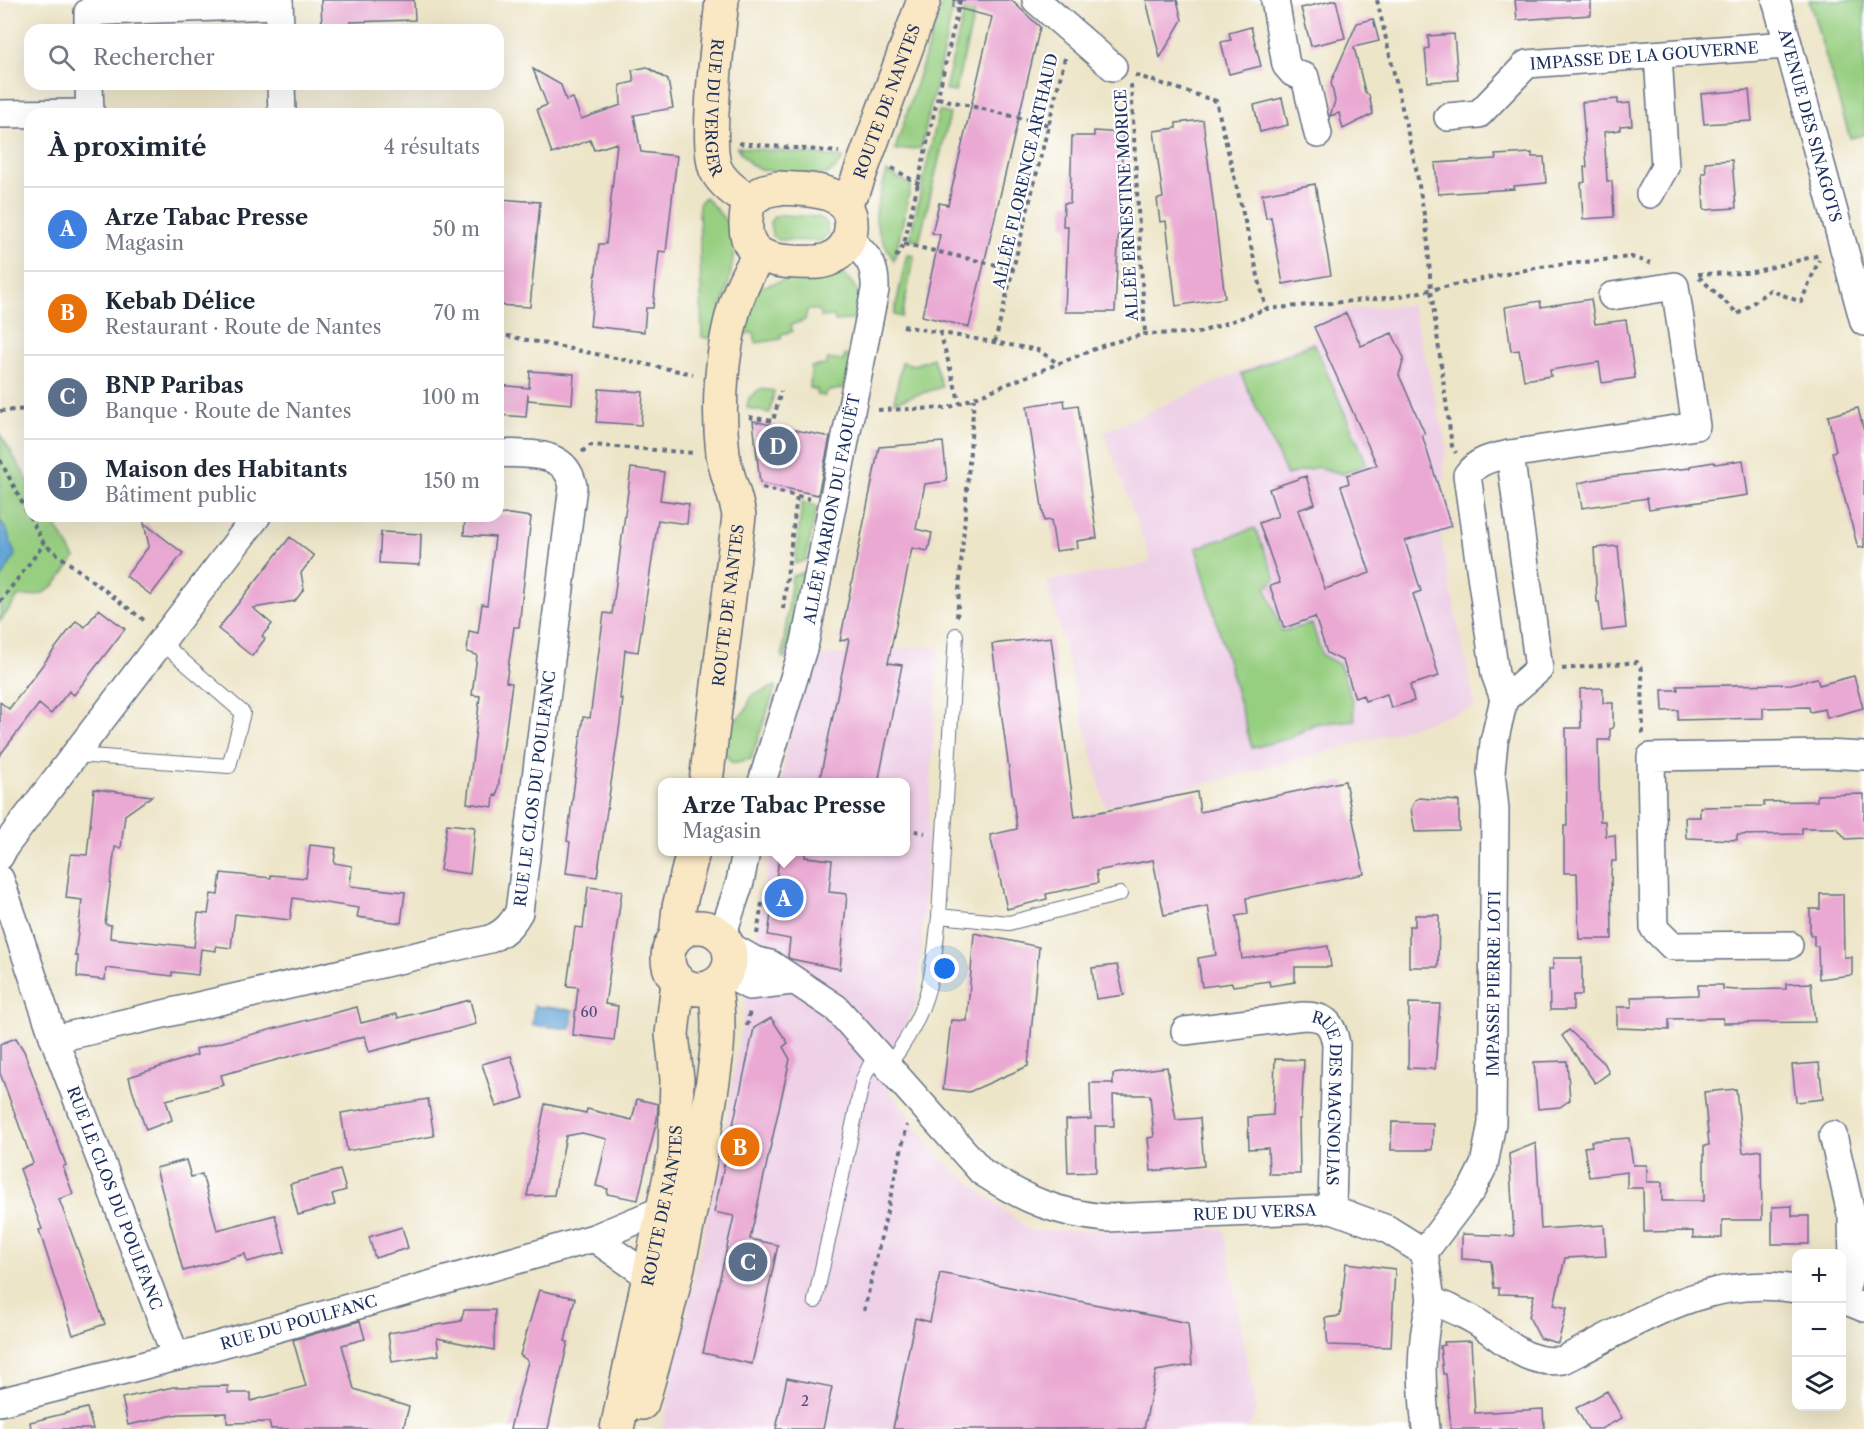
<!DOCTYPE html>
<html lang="fr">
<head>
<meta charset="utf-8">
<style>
  :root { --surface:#fff; --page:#f6f6f7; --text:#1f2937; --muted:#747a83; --line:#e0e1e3; --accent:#b5179e }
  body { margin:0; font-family:"Libre Caslon Text",serif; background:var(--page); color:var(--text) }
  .controls { position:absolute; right:18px; bottom:18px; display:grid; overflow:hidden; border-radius:12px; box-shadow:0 6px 24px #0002 }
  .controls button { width:54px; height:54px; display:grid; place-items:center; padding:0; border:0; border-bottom:2px solid var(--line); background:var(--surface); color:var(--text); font:30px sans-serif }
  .you { position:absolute; left:945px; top:969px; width:21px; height:21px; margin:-15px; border:4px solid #fff; border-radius:50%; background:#1a73e8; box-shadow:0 0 0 9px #1a73e833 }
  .badge { display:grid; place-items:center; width:39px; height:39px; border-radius:50%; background:var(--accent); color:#fff; font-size:20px; font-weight:700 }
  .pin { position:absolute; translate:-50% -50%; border:3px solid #fff; box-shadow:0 2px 6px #0006 }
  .popup { position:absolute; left:658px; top:778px; width:252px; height:78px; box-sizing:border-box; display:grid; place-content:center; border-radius:12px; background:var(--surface); filter:drop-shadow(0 2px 4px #0005); font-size:20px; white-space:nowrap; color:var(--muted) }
  .popup b { font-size:22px; color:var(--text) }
  .popup::after { content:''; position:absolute; left:50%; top:100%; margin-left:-12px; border:12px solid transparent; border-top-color:var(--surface) }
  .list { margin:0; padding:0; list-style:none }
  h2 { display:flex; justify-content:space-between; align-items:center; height:78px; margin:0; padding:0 24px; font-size:26px }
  h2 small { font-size:20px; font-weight:400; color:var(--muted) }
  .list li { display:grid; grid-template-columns:39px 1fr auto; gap:18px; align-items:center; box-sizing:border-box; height:84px; padding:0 24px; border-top:2px solid var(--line) }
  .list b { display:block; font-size:22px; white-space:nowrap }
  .list p { margin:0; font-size:20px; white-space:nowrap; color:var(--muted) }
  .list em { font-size:20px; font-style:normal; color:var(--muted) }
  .icon { flex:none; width:33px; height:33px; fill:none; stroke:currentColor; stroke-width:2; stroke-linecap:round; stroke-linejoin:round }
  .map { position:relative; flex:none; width:1864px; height:1429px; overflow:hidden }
  .search { position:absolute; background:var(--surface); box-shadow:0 6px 24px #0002; left:24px; top:24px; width:480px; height:66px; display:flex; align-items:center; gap:15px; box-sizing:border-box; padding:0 21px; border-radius:18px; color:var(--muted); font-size:22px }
  .panel { position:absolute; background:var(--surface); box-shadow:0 6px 24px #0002; left:24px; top:108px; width:480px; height:414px; border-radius:18px }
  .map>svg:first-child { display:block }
</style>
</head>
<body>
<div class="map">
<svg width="1864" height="1429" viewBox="0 0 1864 1429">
  <rect width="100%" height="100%" fill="#fff"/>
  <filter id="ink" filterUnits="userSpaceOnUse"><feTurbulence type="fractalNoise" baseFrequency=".0167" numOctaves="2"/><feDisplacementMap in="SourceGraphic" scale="12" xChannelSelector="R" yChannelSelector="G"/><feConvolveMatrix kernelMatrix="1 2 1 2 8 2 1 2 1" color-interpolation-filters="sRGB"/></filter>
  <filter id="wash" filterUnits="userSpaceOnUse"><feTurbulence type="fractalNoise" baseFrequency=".008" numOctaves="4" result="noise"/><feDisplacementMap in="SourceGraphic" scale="24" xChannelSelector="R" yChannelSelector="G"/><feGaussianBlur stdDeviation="1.35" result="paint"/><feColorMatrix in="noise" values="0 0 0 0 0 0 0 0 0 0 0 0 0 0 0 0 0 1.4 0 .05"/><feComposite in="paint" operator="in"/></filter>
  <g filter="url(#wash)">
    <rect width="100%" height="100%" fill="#ede5c8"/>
    <!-- built -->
    <path fill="#eed0e7" d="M1412 305 1447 447 1442 466 1446 478 1441 479 1455 529 1440 535 1475 707 1373 739 1209 783 1105 806 1047 581 1135 567 1151 561 1104 432 1316 338 1309 323 1343 310Z
      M929 646 939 647 918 1000 880 1077 939 1158 1030 1231 1224 1229 1256 1412 1248 1429H662L723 1142 770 852H906V782H781L801 658Z"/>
    <!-- green -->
    <path fill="#97cf81" stroke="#597f70" stroke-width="1.5" d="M943 0H955L921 148 895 150Z
      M1809 0H1864V135L1850 138Z
      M977 3 955 92 945 90 966 4Z
      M939 111 950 114 919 242 910 238Z
      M737 147 838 157 843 158C839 164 834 172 826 174 815 176 772 172 760 169 749 165 743 156 737 147Z
      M887 172 911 185 894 261C869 218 873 219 887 172Z
      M705 197C713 206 726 218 731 230 741 255 720 312 713 339L702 337 699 204Z
      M781 215 819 217 827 223 828 234 820 241 779 240 772 235 770 222 774 217Z
      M907 254 914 256 902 317 894 315Z
      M835 274H843C858 286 863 300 861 319L835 321 834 316 821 317 818 310H807L805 320 791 325 792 332 781 334V339L756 343 754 333 741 334 754 295 761 287 788 279 820 280Z
      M1314 343 1367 464 1343 474 1317 467 1287 475 1241 374Z
      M845 355 855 357 848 387 826 392 825 396 817 395V390L810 388 811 367 826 365 828 359 843 361Z
      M933 358 942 387 894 402 902 362 914 365Z
      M760 389 774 391 770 413 747 408 749 398Z
      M0 434 30 484V516H50L75 558C57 582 52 598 19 596L0 621Z
      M802 502 817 506 806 560 795 564Z
      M1255 528 1276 579 1266 588 1282 631 1312 624 1322 655 1340 665 1352 701 1355 720 1314 724 1290 738 1252 748 1196 548Z
      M804 572 786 658H782L792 576Z
      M776 686 751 759 732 763 724 753 727 728 746 710 752 695Z"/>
    <!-- water -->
    <path fill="#63a6d7" stroke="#3f6a9a" stroke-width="1.5" d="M0 520 7 531 15 555 0 581Z
      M534 1006 573 1010 571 1029 532 1025Z"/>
    <g id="blocks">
      <!-- building -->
      <path fill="#eaa9d3" d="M321 0H414L415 20 350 22 351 30H322Z
        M954 0H1011L1040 27 969 327 922 316 940 235 932 233 939 203 948 205 992 17 953 7Z
        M1146 0H1177L1182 20 1160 58Z
        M1336 0 1345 38 1311 46 1301 8Z
        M1515 0H1591V15L1517 20Z
        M1373 19 1379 41 1354 47 1365 92 1369 95 1373 114 1343 129 1339 113 1330 116 1335 101 1331 82 1357 23Z
        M1251 27 1261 66 1229 74 1221 42 1231 40 1229 33Z
        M1454 34 1458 80 1428 82 1425 49 1429 48 1428 36Z
        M647 67 668 80 673 108 634 115 641 152 677 156 666 252 659 251 653 308H646L644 332 590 326 599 244H606L617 143 594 150 590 140 552 154 537 109 547 105 533 69 561 85 566 100 573 98 581 119 621 105 620 85 634 82 632 70Z
        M1749 90 1752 121 1704 124 1701 94Z
        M1282 98 1288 125 1260 132 1254 105Z
        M1618 99V104L1630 103 1632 125 1620 126V130L1604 132 1607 181H1612L1614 217 1583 219 1581 183 1585 182 1584 167H1587L1582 102Z
        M1203 120 1225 298 1176 306 1166 221 1160 222 1157 199 1163 198 1154 131 1176 128V123Z
        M1094 131 1123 133 1115 312H1065L1068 226H1063L1064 203H1070L1072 136H1094Z
        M1532 153V157H1544L1546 183 1514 186V189L1438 194 1435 163 1496 159 1495 155Z
        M1732 160 1736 208 1704 210 1702 173H1706L1705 162Z
        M1315 184 1331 275 1283 284 1271 217 1266 218 1262 194Z
        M498 199 540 202 530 307 498 305Z
        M1591 299 1595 324 1626 320 1635 378 1602 383 1599 362 1550 370 1551 376 1524 380 1519 350 1511 351 1505 307 1540 301 1541 307Z
        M1346 313 1361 346 1392 333 1404 358 1399 375 1425 434 1422 435 1451 526 1405 541 1421 591 1413 594 1439 676 1410 685 1414 701 1391 708 1387 694 1365 701 1363 695 1355 698 1343 661 1327 653 1315 617 1284 628 1270 586 1280 583 1259 523 1278 516 1269 489 1306 476 1315 504 1298 510 1325 589 1370 573 1341 486 1349 483 1347 475 1377 465 1314 327Z
        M530 371 574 374 572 404 528 400V394L526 417 498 415V385L529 388Z
        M599 389 643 392 641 425 596 422Z
        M1064 400 1065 407 1078 405 1097 538 1077 541 1078 548 1056 551 1051 520 1044 521 1027 406Z
        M1858 408 1864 432V547L1858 548 1832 452 1836 451 1828 416Z
        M753 421 830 437 818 495 760 483Z
        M943 442 947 481 925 484 916 529 932 533 928 551 912 548 888 663 902 665 878 783H819L849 639 840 641 879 447Z
        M1743 460 1748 495 1649 509 1647 498 1582 508 1578 483 1607 477 1690 468V466L1714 462 1715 464Z
        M631 468 664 472 660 500 689 504 687 524 658 520 638 652 625 650 620 699H623L620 723 597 877 566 873 570 842 567 841 583 717 590 718 604 613 612 614Z
        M510 514 531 517 519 627H514L506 682 512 683 497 796 494 795 493 807 467 803 480 696 472 695 477 655 467 652 469 631 478 633 482 604 487 605 495 537 464 535 465 516Z
        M144 523 183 553 151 595 126 576 149 546Z
        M381 532 421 534 420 565 379 563Z
        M290 537 314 556 301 573 304 589 295 601 253 608 272 624 262 636 265 639 252 656 218 629Z
        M1618 546 1626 628 1602 631 1599 602H1597L1594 548Z
        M99 609 125 629 74 695 69 691 51 714 39 704 0 755V702L9 709 76 621 85 627Z
        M1051 637 1075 817 1197 792 1200 812 1345 781 1364 874 1246 898 1248 914 1236 916 1242 959 1328 946 1331 967H1295V982L1270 986 1269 981 1233 986 1232 983 1202 987 1198 958 1216 955 1208 906 1164 915 1153 860 1096 871 1098 883 1046 894 1047 899 1007 909 990 835 1017 829 992 644Z
        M1854 676 1863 708 1827 718 1825 709 1810 712 1809 707 1763 708V718L1678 720V710L1663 711 1662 690H1678L1677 686 1791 684 1817 678 1819 685Z
        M1603 688V703H1613V728L1610 729V740H1598L1600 821H1605L1606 836 1615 835 1616 861H1612L1611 872 1612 939H1579L1577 873H1564V826H1567L1566 728H1581L1580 689Z
        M94 789 152 796 125 815 121 848 115 847 105 924 111 925 110 938 194 947 198 913 208 914 211 894 218 895 221 873 271 878V875L306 878 310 845 336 848 334 863 352 866 350 886 405 892 401 923 357 917 359 908 293 898 290 920 235 914 231 948 216 946V951L201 949 198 975 172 972V976L106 968 105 980 77 977 78 956H75L82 900 66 898 71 854 87 855Z
        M1864 794V838L1846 839 1837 828H1802V834L1737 835V840L1686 838 1685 817H1700V807L1764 806V802L1817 801V795Z
        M1419 798 1459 801V831L1415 832 1411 809 1415 800Z
        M447 824 475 827 470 874 440 870Z
        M780 852H805V857L832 860 829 892 847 894 840 969 791 959 788 957 790 939 768 935Z
        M588 887 622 891 605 1004 618 1006 614 1040 573 1035 578 987 567 986 575 927 583 928Z
        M1820 894H1843L1844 957H1852V975L1819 979 1818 946H1814V935H1810V909H1820Z
        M1415 915H1439L1438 967H1409V926H1415Z
        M974 933 1039 947 1028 1066 969 1092 943 1089 951 1020 967 1021Z
        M1553 958H1582V995H1573V1010H1550L1549 969H1553Z
        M1117 965 1124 995 1096 999 1092 968Z
        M1811 983 1815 1022 1723 1023V1018L1669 1019V1030L1617 1028V1007H1632L1631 997 1698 995V985H1723V989L1735 990 1786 989V984Z
        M470 1000 476 1024 369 1052 365 1036 221 1075 224 1085 166 1100 172 1120 146 1130 132 1089 129 1077 197 1055 196 1049 357 1007 361 1023 397 1014 398 1018Z
        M1409 1003 1440 1004 1435 1069 1408 1068Z
        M771 1018 788 1043 783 1047 790 1059 750 1239 778 1245 752 1364 703 1353 734 1216 714 1212 754 1028Z
        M1569 1030 1605 1064 1609 1073 1595 1083 1562 1036Z
        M16 1038 24 1051 66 1165 63 1167 73 1194 59 1199 105 1324 73 1335 39 1230 42 1229 20 1169 33 1163 0 1073V1044Z
        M511 1056 524 1098 496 1107 482 1064Z
        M1275 1059 1304 1060 1301 1119H1299L1300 1174H1269L1268 1148 1249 1149 1248 1117 1273 1115Z
        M1567 1061 1570 1100 1560 1107 1538 1109 1534 1062Z
        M1819 1063 1823 1099 1796 1102 1792 1065Z
        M1167 1067 1176 1120 1200 1118 1204 1166 1151 1171 1148 1138 1154 1137 1150 1095H1113L1114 1126H1095L1096 1172 1068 1173 1066 1120 1091 1119 1090 1083H1113V1086V1074Z
        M1736 1089 1743 1153 1761 1150 1762 1220H1722V1238H1693V1231L1644 1232 1643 1188H1627V1172L1589 1177 1584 1147 1592 1146 1591 1141 1629 1138 1633 1165H1647V1182H1662V1201H1704V1146L1709 1145 1704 1092Z
        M428 1099 434 1136 347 1151 341 1113Z
        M637 1099 658 1104 657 1119 638 1200 607 1194 608 1189 596 1186 607 1139 582 1133 566 1136 554 1195 527 1196 545 1104 586 1113 587 1109 632 1120Z
        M1392 1122 1433 1123 1432 1150H1391Z
        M1536 1143 1541 1229 1604 1225 1606 1256 1565 1258 1554 1305 1567 1308 1558 1343 1540 1338 1529 1317 1534 1295 1499 1294V1288H1494L1491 1261 1462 1259V1234L1514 1236 1509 1154Z
        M186 1160 191 1177 202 1174 217 1230 275 1215 285 1252 247 1262 245 1254 183 1271 156 1168Z
        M340 1170 346 1190 332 1194 335 1205 298 1215 290 1184Z
        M1792 1206V1216H1809V1244H1772V1207Z
        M402 1227 408 1248 375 1258 369 1237Z
        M1346 1263 1395 1269 1391 1347 1328 1345 1325 1318 1340 1316Z
        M940 1273 1188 1323 1192 1365 1156 1371 1144 1429H893L915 1318 930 1322Z
        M539 1290 575 1298 565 1341 568 1342 548 1429H510L528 1361 520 1355Z
        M464 1310H495L494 1350 437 1338 439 1355 392 1362 388 1333 461 1321Z
        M360 1321 365 1339 342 1345 354 1389 409 1407 403 1429H271L269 1422 227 1423V1413L179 1414 128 1425 122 1398 173 1387 228 1386V1393H251V1401L306 1386 293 1340Z
        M1471 1341 1475 1413 1543 1409 1544 1429H1451L1446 1374H1443L1440 1346 1445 1345 1444 1342Z
        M787 1378 832 1387 823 1429H776Z
        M1607 1391 1622 1418 1601 1429H1588L1576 1408Z
        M87 1408 93 1429H31L30 1422Z"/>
    </g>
  </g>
  <g filter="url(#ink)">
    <use href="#blocks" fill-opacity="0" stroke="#646f83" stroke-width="1.5"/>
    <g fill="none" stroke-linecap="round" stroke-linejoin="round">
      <defs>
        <path id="lane" d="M75 755 229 766 243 713 161 642
          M939 916 956 635
          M888 1066C929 1012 932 981 939 916L1009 923 1120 894
          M815 1301 863 1079 876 1053"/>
        <g id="street">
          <path d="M279 0 280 30"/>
          <path d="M1036 0 1113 67"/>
          <path d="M1275 0 1286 65 1293 73 1305 77 1318 134"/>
          <path id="s1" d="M1776 0 1864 322"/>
          <path d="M130 10 279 5"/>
          <path d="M88 30V12L130 10V0"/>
          <path d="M89 84 90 114"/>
          <path d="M281 84 282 114"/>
          <path d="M0 114 90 113"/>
          <path id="s2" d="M1448 117 1479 114 1527 64 1788 45"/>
          <path d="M1650 194 1665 167 1658 55"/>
          <path d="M1504 699 1495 674 1467 475C1478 460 1492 458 1510 454"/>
          <path id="s3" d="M762 782 805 642 875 290C876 264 868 257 851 240"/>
          <path d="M0 856 5 846 257 516"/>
          <path id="s4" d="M0 879 54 1039 176 1357"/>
          <path d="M722 936 740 882 746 852"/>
          <path id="s5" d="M728 945 754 960 770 964 836 1008 982 1172C1024 1199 1055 1213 1106 1218L1332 1209 1387 1229 1424 1252 1431 1300C1446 1307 1463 1313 1477 1322 1505 1340 1526 1366 1563 1360 1640 1322 1705 1274 1796 1289"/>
          <path d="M1789 945 1672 946 1654 928 1651 757 1825 754 1864 756"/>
          <path d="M726 973 749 986 792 981"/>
          <path id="s6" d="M1185 1031 1303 1016C1325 1016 1332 1022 1336 1044L1332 1209"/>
          <path id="s7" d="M54 1039 490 939C504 933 511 926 519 912L573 486C566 449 529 455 498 453"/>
          <path d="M1833 1135 1852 1218 1853 1261 1843 1300"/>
          <path d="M594 1238 650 1277"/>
          <path id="s8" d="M1424 1252 1472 1189 1484 1165 1492 1123 1495 809 1491 772 1494 742 1504 699 1539 669 1510 454 1696 426 1675 286 1612 296"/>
          <path d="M1842 1299 1864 1308"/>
          <path id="s9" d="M0 1402 176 1357 594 1238 662 1210"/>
          <path d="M1426 1429C1421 1379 1419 1350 1431 1300"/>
        </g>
        <g id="secondary">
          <path id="s10" d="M722 0C719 34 704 143 716 170 723 184 737 193 749 201"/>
          <path d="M778 188C808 190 854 187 851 229 850 242 844 251 832 258 821 264 808 262 796 262 752 261 739 244 749 201L764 191Z"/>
          <path id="s11" d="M844 202 855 187 924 0"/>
          <path id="s12" d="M706 782 739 516C736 495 726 475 723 454 716 395 723 304 759 257"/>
          <circle cx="699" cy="958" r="31"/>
          <path d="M676 937 679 907 693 852"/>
          <path d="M642 1403C670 1308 693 1210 708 1112 715 1069 723 1028 714 985"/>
          <path id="s13" d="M617 1429 675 1152 677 1079 672 1034 678 981"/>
        </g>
      </defs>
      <!-- lane casing -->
      <use href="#lane" stroke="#646f83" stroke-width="16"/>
      <!-- street casing -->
      <use href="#street" stroke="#646f83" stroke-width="30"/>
      <!-- secondary casing -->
      <use href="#secondary" stroke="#646f83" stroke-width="36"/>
      <!-- path -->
      <path stroke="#646f83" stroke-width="4" stroke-dasharray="4.5 4.5" stroke-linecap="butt" d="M1377 0 1416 168 1427 232 1431 290 1452 446 1456 453
        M1135 75 1216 101 1266 309
        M1131 84 1145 334
        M938 98 1049 125
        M739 143 839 152
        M892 168 919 184
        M904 244 1014 269
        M896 257 904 244 960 0
        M1698 274 1749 273 1820 255
        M1699 277 1738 314 1770 290 1801 302 1819 260
        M903 326 1038 350 1059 364
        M940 332 960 404
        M498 334 693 374
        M995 342 1065 58
        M878 410 948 408 1107 344 1145 334 1198 333 1266 309 1396 297 1540 267 1631 257 1651 263
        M0 411 30 409
        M749 417 773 421 781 391
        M582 452 591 445 695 453
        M0 460 44 544 145 621
        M762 488 810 499
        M0 602 44 544
        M783 609 797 496
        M957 617 974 399
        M1562 669 1637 662 1642 670 1643 734
        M906 829 925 833
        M757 934 762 903
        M747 1026 750 1010
        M864 1311 907 1125"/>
      <!-- lane -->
      <use href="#lane" stroke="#fff" stroke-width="14"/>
      <!-- street -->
      <use href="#street" stroke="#fff" stroke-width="27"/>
      <!-- secondary -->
      <use href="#secondary" stroke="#fae7c3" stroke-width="33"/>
    </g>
  </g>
  <g text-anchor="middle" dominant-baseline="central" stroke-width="4.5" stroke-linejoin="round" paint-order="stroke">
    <!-- number labels -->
    <g font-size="14" fill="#4f4e7b">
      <text x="589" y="1012">60</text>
      <text x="805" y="1401">2</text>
    </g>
    <!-- street labels -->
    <g font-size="16" fill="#1b2f5e" stroke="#fff">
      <text stroke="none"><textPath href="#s2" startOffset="218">IMPASSE DE LA GOUVERNE</textPath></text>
      <text stroke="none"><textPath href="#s11" startOffset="110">ROUTE DE NANTES</textPath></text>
      <text stroke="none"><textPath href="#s10" startOffset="108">RUE DU VERGER</textPath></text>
      <text stroke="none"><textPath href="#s1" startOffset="130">AVENUE DES SINAGOTS</textPath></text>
      <text transform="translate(1025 171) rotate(-77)">ALLÉE FLORENCE ARTHAUD</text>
      <text transform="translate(1126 205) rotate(-93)">ALLÉE ERNESTINE MORICE</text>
      <text stroke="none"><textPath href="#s3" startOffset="282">ALLÉE MARION DU FAOUËT</textPath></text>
      <text stroke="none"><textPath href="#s12" startOffset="178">ROUTE DE NANTES</textPath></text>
      <text stroke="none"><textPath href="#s7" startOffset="612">RUE LE CLOS DU POULFANC</textPath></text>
      <text stroke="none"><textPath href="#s8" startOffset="288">IMPASSE PIERRE LOTI</textPath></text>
      <text stroke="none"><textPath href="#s6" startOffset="219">RUE DES MAGNOLIAS</textPath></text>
      <text stroke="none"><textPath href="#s4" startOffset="339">RUE LE CLOS DU POULFANC</textPath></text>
      <text stroke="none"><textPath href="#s13" startOffset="228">ROUTE DE NANTES</textPath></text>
      <text stroke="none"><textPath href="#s5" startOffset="628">RUE DU VERSA</textPath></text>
      <text stroke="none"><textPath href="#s9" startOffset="309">RUE DU POULFANC</textPath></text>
    </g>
  </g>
</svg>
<div class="controls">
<button>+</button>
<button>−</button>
<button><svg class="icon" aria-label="layers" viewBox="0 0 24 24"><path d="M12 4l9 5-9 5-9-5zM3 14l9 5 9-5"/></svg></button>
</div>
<div class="you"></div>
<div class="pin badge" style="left:784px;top:898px;background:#3f7fe0">A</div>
<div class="popup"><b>Arze Tabac Presse</b>Magasin</div>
<div class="pin badge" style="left:740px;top:1147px;background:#e8710a">B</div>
<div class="pin badge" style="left:748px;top:1262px;background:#5c6f8a">C</div>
<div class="pin badge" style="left:778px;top:446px;background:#5c6f8a">D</div>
<div class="search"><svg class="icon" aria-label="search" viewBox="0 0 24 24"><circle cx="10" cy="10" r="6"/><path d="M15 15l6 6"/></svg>Rechercher</div>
<section class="panel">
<h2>À proximité<small>4 résultats</small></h2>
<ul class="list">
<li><span class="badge" style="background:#3f7fe0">A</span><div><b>Arze Tabac Presse</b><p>Magasin</p></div><em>50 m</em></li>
<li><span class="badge" style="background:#e8710a">B</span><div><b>Kebab Délice</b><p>Restaurant · Route de Nantes</p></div><em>70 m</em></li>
<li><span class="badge" style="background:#5c6f8a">C</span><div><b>BNP Paribas</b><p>Banque · Route de Nantes</p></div><em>100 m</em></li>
<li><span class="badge" style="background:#5c6f8a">D</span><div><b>Maison des Habitants</b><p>Bâtiment public</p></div><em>150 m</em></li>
</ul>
</section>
</div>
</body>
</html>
